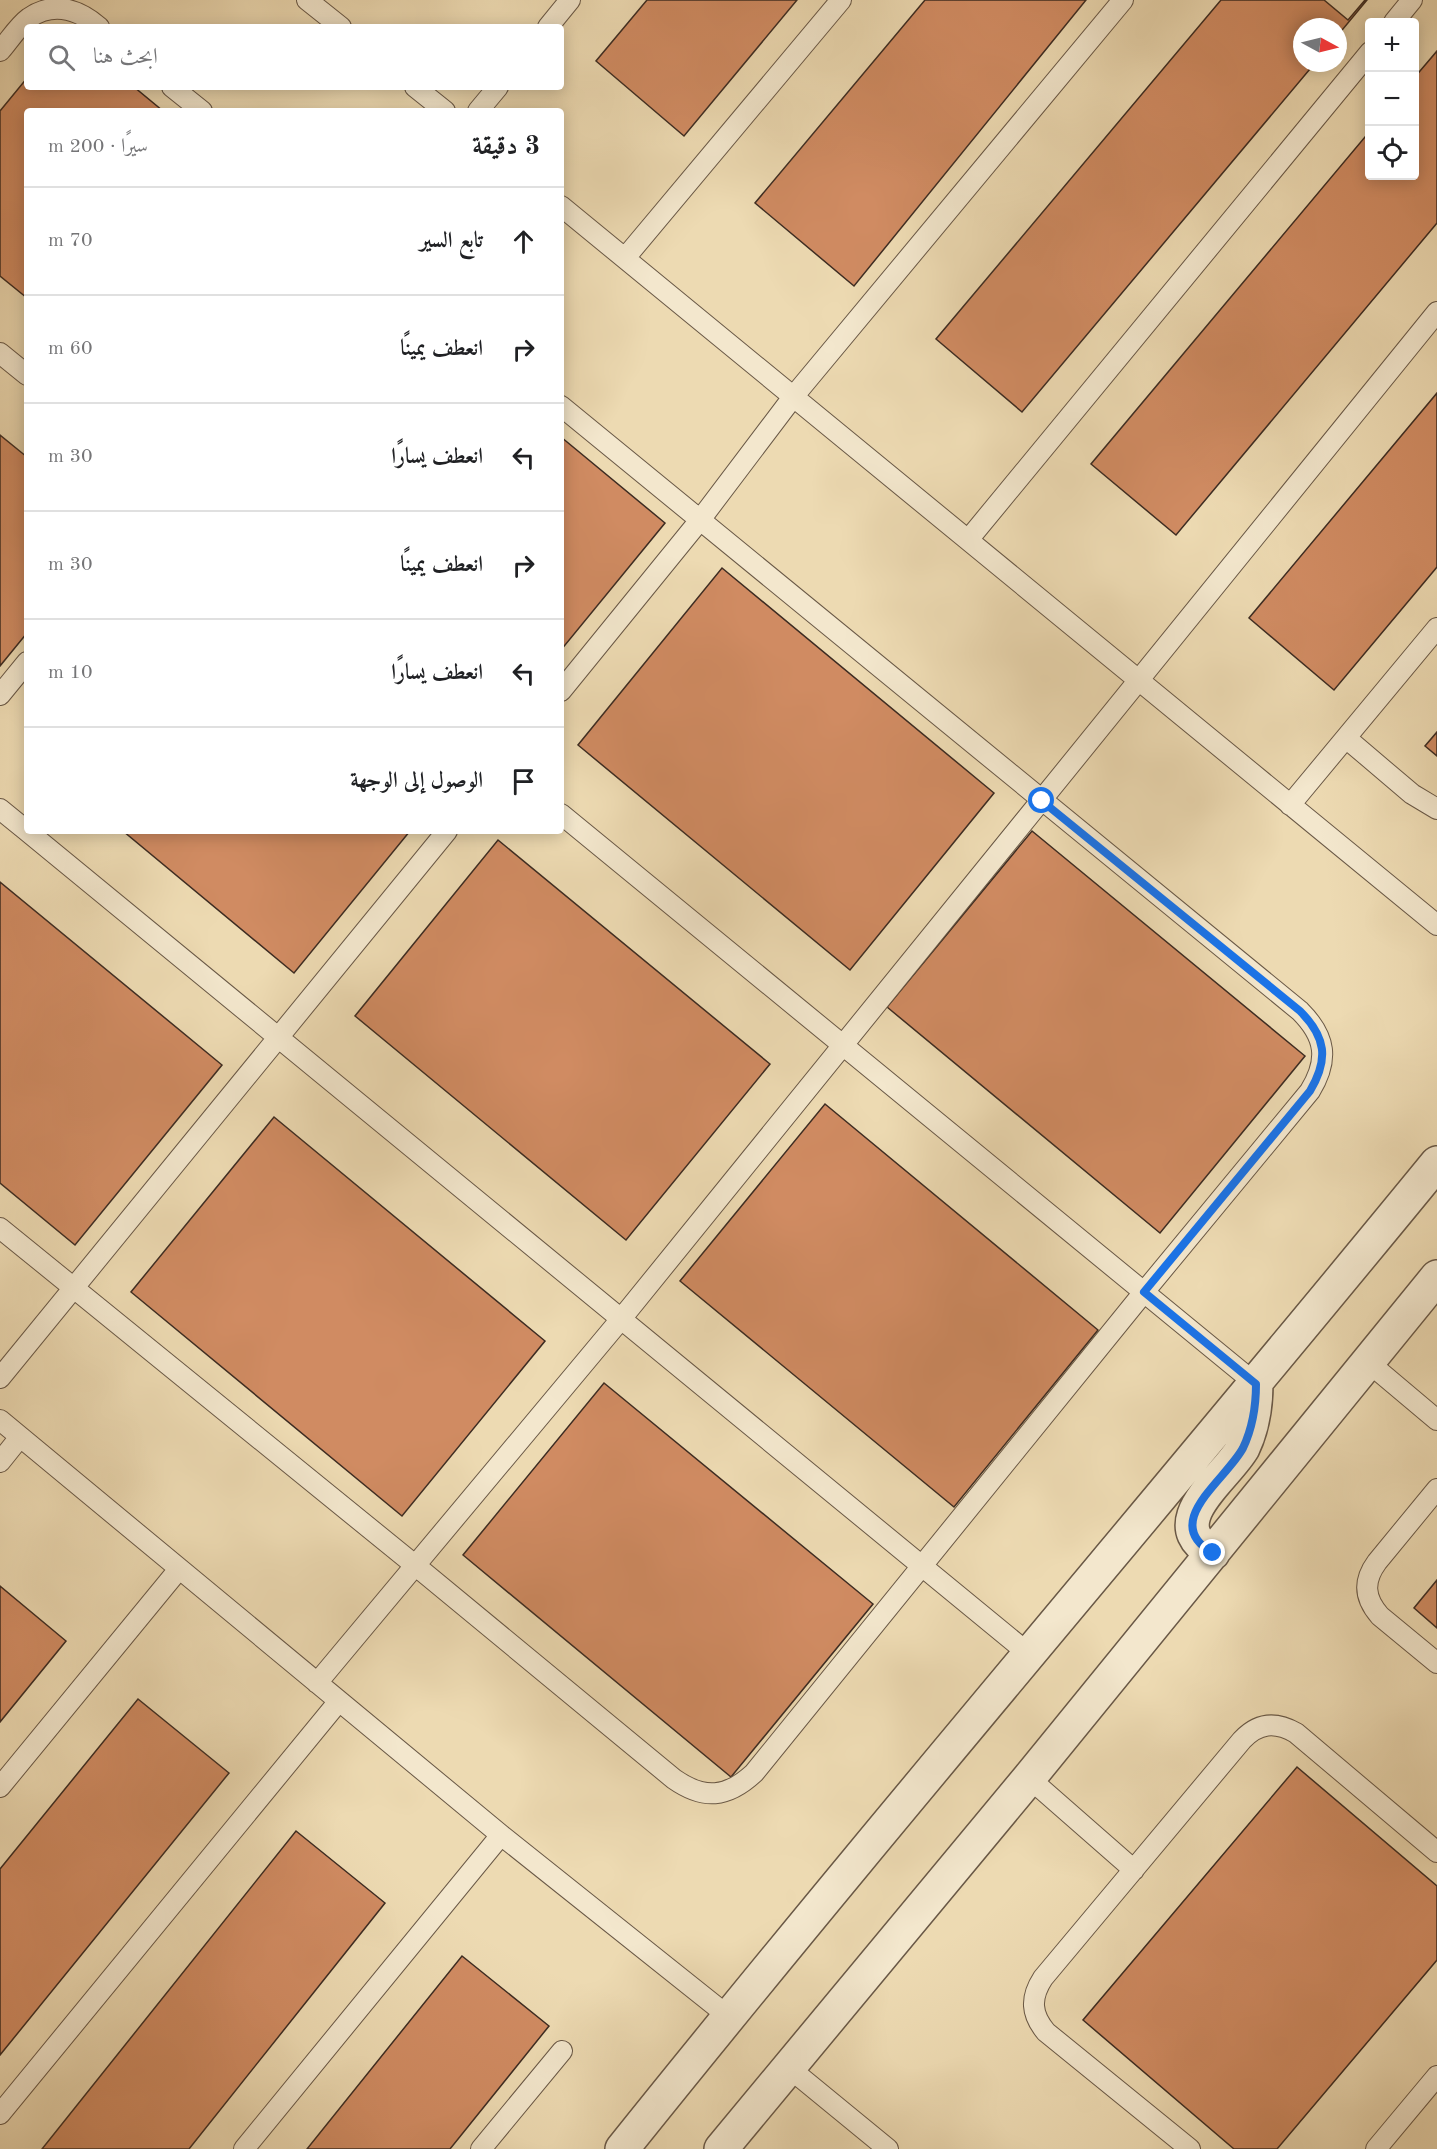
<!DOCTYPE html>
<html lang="ar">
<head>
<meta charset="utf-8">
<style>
  :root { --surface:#fff; --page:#f6f6f6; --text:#202124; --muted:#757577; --line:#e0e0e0 }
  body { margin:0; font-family:"Old Standard TT",Amiri,serif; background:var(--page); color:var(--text); direction:rtl }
  .controls { position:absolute; right:18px; top:18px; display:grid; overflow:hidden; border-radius:6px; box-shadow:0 3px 15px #0003 }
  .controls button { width:54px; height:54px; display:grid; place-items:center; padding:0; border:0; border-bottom:2px solid var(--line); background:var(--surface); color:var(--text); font:30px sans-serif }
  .compass { position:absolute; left:1293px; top:18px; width:54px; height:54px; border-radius:50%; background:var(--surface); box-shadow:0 3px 15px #0003; rotate:97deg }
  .stop { position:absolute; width:18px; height:18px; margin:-14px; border:4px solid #1a73e8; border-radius:50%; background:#fff }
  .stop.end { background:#1a73e8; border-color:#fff; box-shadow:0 2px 6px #0008 }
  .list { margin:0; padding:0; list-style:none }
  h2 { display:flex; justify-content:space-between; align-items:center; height:78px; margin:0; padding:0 24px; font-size:26px }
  h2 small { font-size:20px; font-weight:400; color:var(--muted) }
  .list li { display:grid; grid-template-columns:39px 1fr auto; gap:18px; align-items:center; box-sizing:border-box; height:108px; padding:0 24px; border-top:2px solid var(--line) }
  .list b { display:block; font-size:22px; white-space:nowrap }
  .list em { font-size:20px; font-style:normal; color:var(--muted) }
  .icon { flex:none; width:33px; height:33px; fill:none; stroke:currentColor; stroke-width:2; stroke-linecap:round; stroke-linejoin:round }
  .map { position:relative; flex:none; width:1437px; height:2149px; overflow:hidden; direction:ltr }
  .search { position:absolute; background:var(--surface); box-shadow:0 3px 15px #0003; left:24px; top:24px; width:540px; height:66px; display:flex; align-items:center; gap:15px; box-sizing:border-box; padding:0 21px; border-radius:6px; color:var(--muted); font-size:22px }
  .panel { position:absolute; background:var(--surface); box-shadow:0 3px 15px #0003; left:24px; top:108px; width:540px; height:726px; border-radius:6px; direction:rtl }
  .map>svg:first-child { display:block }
</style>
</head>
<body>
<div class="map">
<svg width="1437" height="2149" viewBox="0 0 1437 2149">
  <rect width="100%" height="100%" fill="#eddab2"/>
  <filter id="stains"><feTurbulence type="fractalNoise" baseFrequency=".00333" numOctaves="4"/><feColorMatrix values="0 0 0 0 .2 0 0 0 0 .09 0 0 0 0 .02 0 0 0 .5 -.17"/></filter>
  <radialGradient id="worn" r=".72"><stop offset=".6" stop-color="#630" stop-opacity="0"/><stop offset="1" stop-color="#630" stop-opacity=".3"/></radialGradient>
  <!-- building -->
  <path fill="#d08b62" stroke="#3d2c22" stroke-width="1.5" d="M647 0H797L684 136 596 61Z
    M925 0H1086L854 286 755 203Z
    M1221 0H1324L1348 20 1365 0H1367L1338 35V27H1302V63H1315L1022 412 936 339Z
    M1437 51V223L1176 535 1091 464 1370 131V176H1414V78Z
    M27 78V87H134L163 111H27V298L0 276V111Z
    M1437 393V567L1334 690 1249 618Z
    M0 435 27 457V633L0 666Z
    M561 437 665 523 561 650Z
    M722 568 994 793 850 970 578 745Z
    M1437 732V756L1425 746Z
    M123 831H410L294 973Z
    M1032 831 1305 1056 1160 1233 887 1007Z
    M498 840 770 1064 626 1240 355 1016Z
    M0 882 222 1065 75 1245 0 1183Z
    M825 1104 1098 1330 954 1507 680 1281Z
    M274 1117 545 1341 402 1516 131 1292Z
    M604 1383 873 1604 731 1777 463 1555Z
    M1437 1580V1628L1414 1608Z
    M0 1586 66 1641 0 1722Z
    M138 1699 229 1773 0 2055V1869Z
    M1297 1767 1437 1886V1960L1277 2149H1234L1083 2020Z
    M296 1831 385 1903 189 2149H42Z
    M462 1956 549 2026 450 2149H307Z"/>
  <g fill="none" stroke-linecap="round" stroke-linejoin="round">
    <defs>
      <path id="lane" d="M307 0 341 27
        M1394 22 1412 0
        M548 27 570 0
        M0 51C9 41 18 26 29 18 54 1 78 9 99 27
        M172 87 202 111
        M415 87 445 111
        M478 111 498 87
        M561 206 1437 925
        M625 258 841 0
        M0 353 27 375
        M968 540 1370 52
        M561 691 700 520 793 397 1123 0
        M0 695 27 662
        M1346 738 1412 794 1437 809
        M1290 805 1437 628
        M0 809 27 831
        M561 814 1256 1384
        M27 831 1029 1654
        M0 1228 416 1566 674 1779C704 1800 727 1798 754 1773L1144 1292 1310 1091C1329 1060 1326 1037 1300 1011L561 406
        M1368 1362 1437 1420
        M0 1378 447 831
        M0 1420 501 1835 728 2016
        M0 1462 20 1437
        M1437 1489 1377 1562C1363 1581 1364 1598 1380 1616L1437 1663
        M317 1683 621 1319 1437 312
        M1029 1778 1134 1870
        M0 1787 179 1569
        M788 2067 888 2149
        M0 2114 339 1701
        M244 2149 501 1835
        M481 2149 562 2051
        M1190 2149 1046 2032C1031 2014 1030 1998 1043 1978L1242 1740C1258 1723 1275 1721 1296 1733L1437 1852
        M1376 2149 1437 2076"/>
      <path id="street" d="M1213 1553C1159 1523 1225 1479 1243 1448 1253 1427 1256 1407 1256 1384
        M622 2149C889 1816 1167 1493 1437 1163
        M721 2149 1029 1778 1437 1277"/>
    </defs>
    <!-- lane casing -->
    <use href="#lane" stroke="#695846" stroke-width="22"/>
    <!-- street casing -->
    <use href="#street" stroke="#695846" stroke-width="36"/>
    <!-- lane -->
    <use href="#lane" stroke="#f3e7cd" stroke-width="20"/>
    <!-- street -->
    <use href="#street" stroke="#f3e7cd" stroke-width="33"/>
  </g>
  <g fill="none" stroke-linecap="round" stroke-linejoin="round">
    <!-- route -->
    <path stroke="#1a73e8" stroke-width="8" d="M1042 801 1300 1011C1326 1037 1329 1059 1310 1091L1144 1292 1256 1384C1256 1407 1253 1427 1243 1448 1226 1480 1159 1523 1213 1553"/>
  </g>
  <rect width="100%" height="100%" filter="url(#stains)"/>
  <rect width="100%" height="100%" fill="url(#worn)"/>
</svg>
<div class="controls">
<button>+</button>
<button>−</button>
<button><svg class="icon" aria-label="locate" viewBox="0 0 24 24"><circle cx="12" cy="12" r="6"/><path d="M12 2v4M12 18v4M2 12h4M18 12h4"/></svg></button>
</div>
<svg class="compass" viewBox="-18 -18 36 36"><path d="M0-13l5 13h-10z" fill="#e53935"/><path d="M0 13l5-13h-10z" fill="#757577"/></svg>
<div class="stop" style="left:1042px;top:801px"></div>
<div class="stop end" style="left:1213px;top:1553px"></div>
<div class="search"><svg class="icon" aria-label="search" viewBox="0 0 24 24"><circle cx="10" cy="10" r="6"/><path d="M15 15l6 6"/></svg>ابحث هنا</div>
<section class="panel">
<h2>3 دقيقة<small>سيرًا · 200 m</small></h2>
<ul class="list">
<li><svg class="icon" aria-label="ahead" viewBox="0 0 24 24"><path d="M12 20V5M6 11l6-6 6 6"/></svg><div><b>تابع السير</b></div><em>70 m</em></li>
<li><svg class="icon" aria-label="right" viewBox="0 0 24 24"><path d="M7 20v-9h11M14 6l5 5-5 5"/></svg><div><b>انعطف يمينًا</b></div><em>60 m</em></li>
<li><svg class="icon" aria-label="left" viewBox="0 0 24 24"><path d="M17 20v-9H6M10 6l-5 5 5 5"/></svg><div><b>انعطف يسارًا</b></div><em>30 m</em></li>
<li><svg class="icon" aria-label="right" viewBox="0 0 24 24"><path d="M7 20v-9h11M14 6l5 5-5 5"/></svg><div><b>انعطف يمينًا</b></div><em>30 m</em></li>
<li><svg class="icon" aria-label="left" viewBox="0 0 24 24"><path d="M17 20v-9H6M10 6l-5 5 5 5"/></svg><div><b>انعطف يسارًا</b></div><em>10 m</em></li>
<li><svg class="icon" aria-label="arrive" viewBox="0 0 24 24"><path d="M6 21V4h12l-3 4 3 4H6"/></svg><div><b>الوصول إلى الوجهة</b></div></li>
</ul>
</section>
</div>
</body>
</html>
